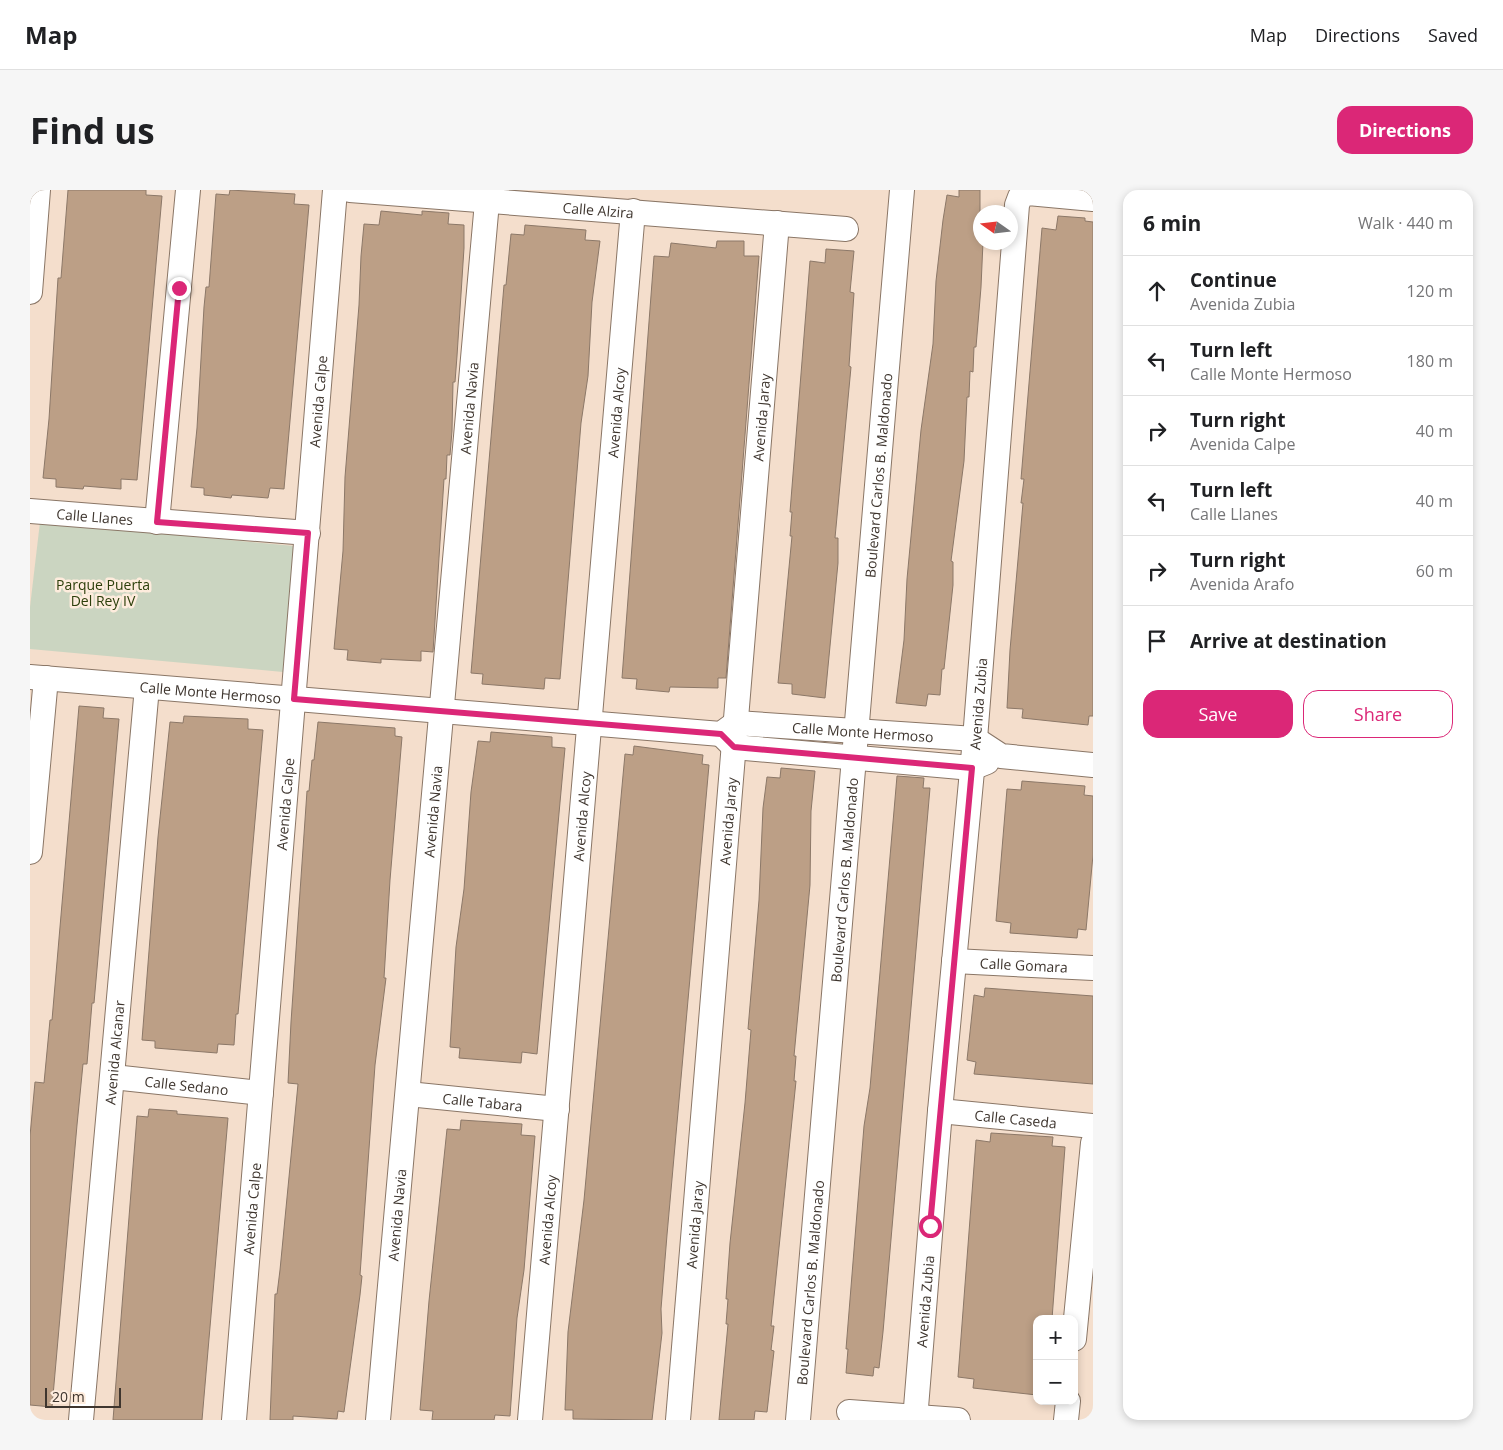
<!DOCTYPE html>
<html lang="en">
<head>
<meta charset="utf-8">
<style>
  :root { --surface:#fff; --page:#f6f6f6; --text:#202124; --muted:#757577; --line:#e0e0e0; --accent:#db2777 }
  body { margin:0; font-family:"Open Sans",sans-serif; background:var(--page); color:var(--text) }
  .controls { position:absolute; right:15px; bottom:15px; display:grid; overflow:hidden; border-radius:10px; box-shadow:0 2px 8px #0003 }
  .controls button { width:45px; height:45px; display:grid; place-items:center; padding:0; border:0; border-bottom:1px solid var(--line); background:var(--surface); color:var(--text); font:25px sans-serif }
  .compass { position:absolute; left:943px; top:15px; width:45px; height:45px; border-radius:50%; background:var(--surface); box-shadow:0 2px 8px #0003; rotate:284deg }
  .scale { position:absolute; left:15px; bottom:12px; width:76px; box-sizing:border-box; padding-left:5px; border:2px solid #3e352e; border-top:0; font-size:14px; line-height:18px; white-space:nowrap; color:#3e352e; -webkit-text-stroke:4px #feecdd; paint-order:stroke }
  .stop { position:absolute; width:15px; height:15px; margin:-11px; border:4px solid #db2777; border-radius:50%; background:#fff }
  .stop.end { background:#db2777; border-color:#fff; box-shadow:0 1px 5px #0008 }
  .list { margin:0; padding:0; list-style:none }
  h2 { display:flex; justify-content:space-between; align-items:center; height:65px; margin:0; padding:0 20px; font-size:21px }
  h2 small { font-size:16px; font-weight:400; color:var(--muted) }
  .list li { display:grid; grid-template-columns:32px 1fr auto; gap:15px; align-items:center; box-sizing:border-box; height:70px; padding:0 20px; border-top:1px solid var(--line) }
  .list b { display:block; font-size:19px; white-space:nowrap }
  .list p { margin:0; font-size:16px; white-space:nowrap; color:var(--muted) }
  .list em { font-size:16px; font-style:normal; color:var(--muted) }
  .actions { display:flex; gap:10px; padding:15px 20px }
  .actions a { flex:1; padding:11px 0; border:1px solid var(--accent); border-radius:15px; text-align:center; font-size:18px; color:var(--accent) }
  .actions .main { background:var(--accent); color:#fff }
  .icon { flex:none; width:28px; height:28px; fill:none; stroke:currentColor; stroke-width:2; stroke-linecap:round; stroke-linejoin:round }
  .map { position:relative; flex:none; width:1063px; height:1230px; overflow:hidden; border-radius:15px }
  header { display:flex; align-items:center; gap:30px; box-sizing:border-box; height:70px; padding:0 25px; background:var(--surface); border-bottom:1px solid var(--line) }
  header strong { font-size:24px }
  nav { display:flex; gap:28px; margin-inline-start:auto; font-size:18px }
  .intro { display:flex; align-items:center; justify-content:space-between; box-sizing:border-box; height:120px; padding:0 30px }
  h1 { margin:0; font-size:35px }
  .button { padding:12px 22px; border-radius:15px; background:var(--accent); color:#fff; font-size:18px; font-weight:700 }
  main { display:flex; gap:30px; padding:0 30px }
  aside { flex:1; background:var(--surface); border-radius:15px; box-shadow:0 2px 8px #0003 }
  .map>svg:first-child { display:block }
</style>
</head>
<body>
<header>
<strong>Map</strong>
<nav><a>Map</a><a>Directions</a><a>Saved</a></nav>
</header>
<div class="intro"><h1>Find us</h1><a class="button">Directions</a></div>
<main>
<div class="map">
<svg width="1063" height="1230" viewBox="0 0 1063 1230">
  <rect width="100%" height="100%" fill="#f4decc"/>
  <!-- green -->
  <path fill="#cbd5c1" d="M10 332 264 356 253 482 0 459V417Z"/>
  <!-- building -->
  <path fill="#bc9f86" stroke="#8c7868" d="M38 0H116V5L132 6 107 290 91 289V299L54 296 53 299 26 297V289L13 288 19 229 28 88H31Z
    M200 0 265 4 264 14 279 15 254 299 240 298 238 308 202 305 201 308 174 305V298L161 297 167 238 174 117 176 97H179L186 4 199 5Z
    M929 0H950V52H953L951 97 946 157H944L943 182 940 181 939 207H937L934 271 921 371 923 372V395L914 479H912L910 505 898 504 896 516 866 513 874 450 877 389 891 240 903 154 906 91 913 30 917 5 929 7Z
    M351 21 392 25V21L419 23 418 34 434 35V58L427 166 425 192H423L422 241 420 265H417L416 289H414L403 462 391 461V471L351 469V473L317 470 318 460 304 459 313 361 315 287 329 115 331 66 334 34 349 35Z
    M1028 26 1055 28V31L1063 32V526H1059L1058 535 992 528 993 519 977 518 980 460 993 313H991L994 289H991L1012 38 1026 40Z
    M495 35 556 40 555 50 570 51 562 112 558 186 551 233 530 489 515 488 514 499 452 494 453 484 441 483 474 95H476L481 44 494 45Z
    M687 51H714V66H729L696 488H688V498L640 497 639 502 606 499 607 489 592 488 624 66 639 67 641 53 686 58Z
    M796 59 824 61 820 102 824 103 819 176 821 177 805 348H808V373L795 508 762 504V494L748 493 762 346H760L762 322H760L780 71 795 73Z
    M49 516 74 518 73 528 89 529 64 813H62L57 874H53L47 935 22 1217 0 1215V946L5 892 14 893 20 830H22Z
    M154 526 218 529V539L233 540 208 824H206L204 855 188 854 187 863 125 858V851L112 850 128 647 140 532 153 533Z
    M288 532 365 538V546L372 547 360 690 354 788H356L345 875 330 1085 332 1086 330 1105 314 1222 308 1221 307 1229 263 1226V1230H240L245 1104H247L250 1080 268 894 258 893 261 832 277 601H279L282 570H284Z
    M461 542 522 547V557L535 558 507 864 492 862 491 873 429 868 430 858 420 857 426 757 434 699 441 602 448 551 460 552Z
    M604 556 673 565 672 574 679 575 637 1045 631 1119 632 1143 622 1230 543 1229V1220H535L538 1142 554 1010 595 564 603 565Z
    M751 578 785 581 781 621 780 695 764 866H766L764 891H766L741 1136H744L741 1160 744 1161 737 1222 725 1221 724 1230H689L698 1134H696L698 1109H696L700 1053 715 913 721 840 718 839 729 710 733 618 737 587 750 588Z
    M867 586 894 588 893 598H900L853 1142 849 1178 844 1177 843 1186 816 1183 818 1159H816L834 936 840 898Z
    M992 591 1055 596 1054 605 1063 606V665L1056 740 1048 739 1047 748 980 743 981 733 966 731 977 599 991 600Z
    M955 798 1063 806V894L944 884 946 872 937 870 944 805 954 807Z
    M119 919 147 921V924L198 928 172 1230H83L107 926 118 927Z
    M431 930 492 934 491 945 505 946 494 1080 487 1128 480 1226 465 1225 464 1230H402L403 1221 390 1220 399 1111 417 939 430 940Z
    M961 943 1023 947 1022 956 1035 957 1022 1129H1007V1205L943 1198 944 1189 928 1187 946 950 960 952Z"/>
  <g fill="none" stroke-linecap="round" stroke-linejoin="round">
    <defs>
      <g id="minor">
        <path id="s1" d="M320 0 816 39"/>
        <path d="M0 102 8 0"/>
        <path id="s2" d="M0 321 278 343"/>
        <path d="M127 332 158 0"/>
        <path id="s3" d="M0 487 691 544 706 533 945 549 971 566 1063 575"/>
        <path d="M694 547 704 557 942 578 957 572"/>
        <path d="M0 662 16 488"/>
        <path id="s4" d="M924 771 1063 778"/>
        <path id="s5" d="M83 887 231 903"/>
        <path id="s6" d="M378 904 527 919"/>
        <path id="s7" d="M910 921 1063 936"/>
        <path d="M1044 1149 1063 953"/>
        <path d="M819 1222 928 1230"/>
        <path id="s8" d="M51 1230 117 497"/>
        <path id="s9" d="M204 1230 305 0"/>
        <path id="s10" d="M348 1230 457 12"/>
        <path id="s11" d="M500 1230 603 21"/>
        <path id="s12" d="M648 1230 747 33"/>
        <path id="s13" d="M768 1230 872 0"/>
        <path id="s14" d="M885 1230 910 921 945 549 987 15 990 7 998 3 1063 9"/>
        <path d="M1036 1230 1038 1211"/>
      </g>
    </defs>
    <!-- minor casing -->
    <use href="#minor" stroke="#8a7666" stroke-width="26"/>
    <!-- minor -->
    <use href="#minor" stroke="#fff" stroke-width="24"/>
  </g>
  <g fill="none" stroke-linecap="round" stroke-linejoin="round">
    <!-- route -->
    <path stroke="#db2777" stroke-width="6" d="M149 98 127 332 278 343 264 509 691 544 704 557 942 578 900 1036"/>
  </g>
  <g text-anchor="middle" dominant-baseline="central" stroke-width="5" stroke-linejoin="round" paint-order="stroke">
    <!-- street labels -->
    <g font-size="14" fill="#3e352e" stroke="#feecdd">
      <text stroke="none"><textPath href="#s1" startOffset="249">Calle Alzira</textPath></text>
      <text stroke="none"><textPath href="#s9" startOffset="1022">Avenida Calpe</textPath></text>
      <text stroke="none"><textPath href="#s10" startOffset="1016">Avenida Navia</textPath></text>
      <text stroke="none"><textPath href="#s11" startOffset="1011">Avenida Alcoy</textPath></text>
      <text stroke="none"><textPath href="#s12" startOffset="1006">Avenida Jaray</textPath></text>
      <text stroke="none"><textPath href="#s13" startOffset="948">Boulevard Carlos B. Maldonado</textPath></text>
      <text stroke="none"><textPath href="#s2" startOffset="65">Calle Llanes</textPath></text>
      <text stroke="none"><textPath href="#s3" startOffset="181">Calle Monte Hermoso</textPath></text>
      <text stroke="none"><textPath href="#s14" startOffset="719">Avenida Zubia</textPath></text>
      <text stroke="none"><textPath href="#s3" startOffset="839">Calle Monte Hermoso</textPath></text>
      <text stroke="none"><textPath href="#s9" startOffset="618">Avenida Calpe</textPath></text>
      <text stroke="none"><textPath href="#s10" startOffset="611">Avenida Navia</textPath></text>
      <text stroke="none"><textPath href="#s11" startOffset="606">Avenida Alcoy</textPath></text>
      <text stroke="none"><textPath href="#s12" startOffset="601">Avenida Jaray</textPath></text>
      <text stroke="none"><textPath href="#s13" startOffset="542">Boulevard Carlos B. Maldonado</textPath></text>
      <text stroke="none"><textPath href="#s4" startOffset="70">Calle Gomara</textPath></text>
      <text stroke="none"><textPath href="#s8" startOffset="369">Avenida Alcanar</textPath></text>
      <text stroke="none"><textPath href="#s5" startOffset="74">Calle Sedano</textPath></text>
      <text stroke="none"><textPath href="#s6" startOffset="75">Calle Tabara</textPath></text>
      <text stroke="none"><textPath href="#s7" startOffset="76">Calle Caseda</textPath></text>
      <text stroke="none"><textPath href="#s9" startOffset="212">Avenida Calpe</textPath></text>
      <text stroke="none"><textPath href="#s10" startOffset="206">Avenida Navia</textPath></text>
      <text stroke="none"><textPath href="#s11" startOffset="201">Avenida Alcoy</textPath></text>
      <text stroke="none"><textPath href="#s12" startOffset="196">Avenida Jaray</textPath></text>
      <text stroke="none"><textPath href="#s13" startOffset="138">Boulevard Carlos B. Maldonado</textPath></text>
      <text stroke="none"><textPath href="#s14" startOffset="119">Avenida Zubia</textPath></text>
    </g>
    <!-- park labels -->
    <g font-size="14" fill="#2c3f0b" stroke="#feecdd">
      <text x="73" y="394">Parque Puerta<tspan x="73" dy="16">Del Rey IV</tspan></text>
    </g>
  </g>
</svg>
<div class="controls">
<button>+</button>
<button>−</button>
</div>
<svg class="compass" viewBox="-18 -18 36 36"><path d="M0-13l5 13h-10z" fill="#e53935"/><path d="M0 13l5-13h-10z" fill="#757577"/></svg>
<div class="scale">20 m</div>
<div class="stop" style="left:900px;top:1036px"></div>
<div class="stop end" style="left:149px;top:98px"></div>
</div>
<aside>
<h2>6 min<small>Walk · 440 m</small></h2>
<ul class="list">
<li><svg class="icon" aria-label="ahead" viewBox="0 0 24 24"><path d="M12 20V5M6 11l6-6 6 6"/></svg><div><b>Continue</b><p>Avenida Zubia</p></div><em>120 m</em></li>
<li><svg class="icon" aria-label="left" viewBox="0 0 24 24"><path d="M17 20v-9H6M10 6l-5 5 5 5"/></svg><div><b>Turn left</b><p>Calle Monte Hermoso</p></div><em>180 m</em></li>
<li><svg class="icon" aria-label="right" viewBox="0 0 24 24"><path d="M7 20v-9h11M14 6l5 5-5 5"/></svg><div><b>Turn right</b><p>Avenida Calpe</p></div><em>40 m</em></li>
<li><svg class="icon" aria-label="left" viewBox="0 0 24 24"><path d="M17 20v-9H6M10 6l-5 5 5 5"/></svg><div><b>Turn left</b><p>Calle Llanes</p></div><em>40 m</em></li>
<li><svg class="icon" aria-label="right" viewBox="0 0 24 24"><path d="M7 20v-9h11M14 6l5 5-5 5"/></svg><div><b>Turn right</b><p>Avenida Arafo</p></div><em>60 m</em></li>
<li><svg class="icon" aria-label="arrive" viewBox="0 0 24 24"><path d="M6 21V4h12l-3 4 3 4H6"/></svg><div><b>Arrive at destination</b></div></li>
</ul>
<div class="actions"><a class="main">Save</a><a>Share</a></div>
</aside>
</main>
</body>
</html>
